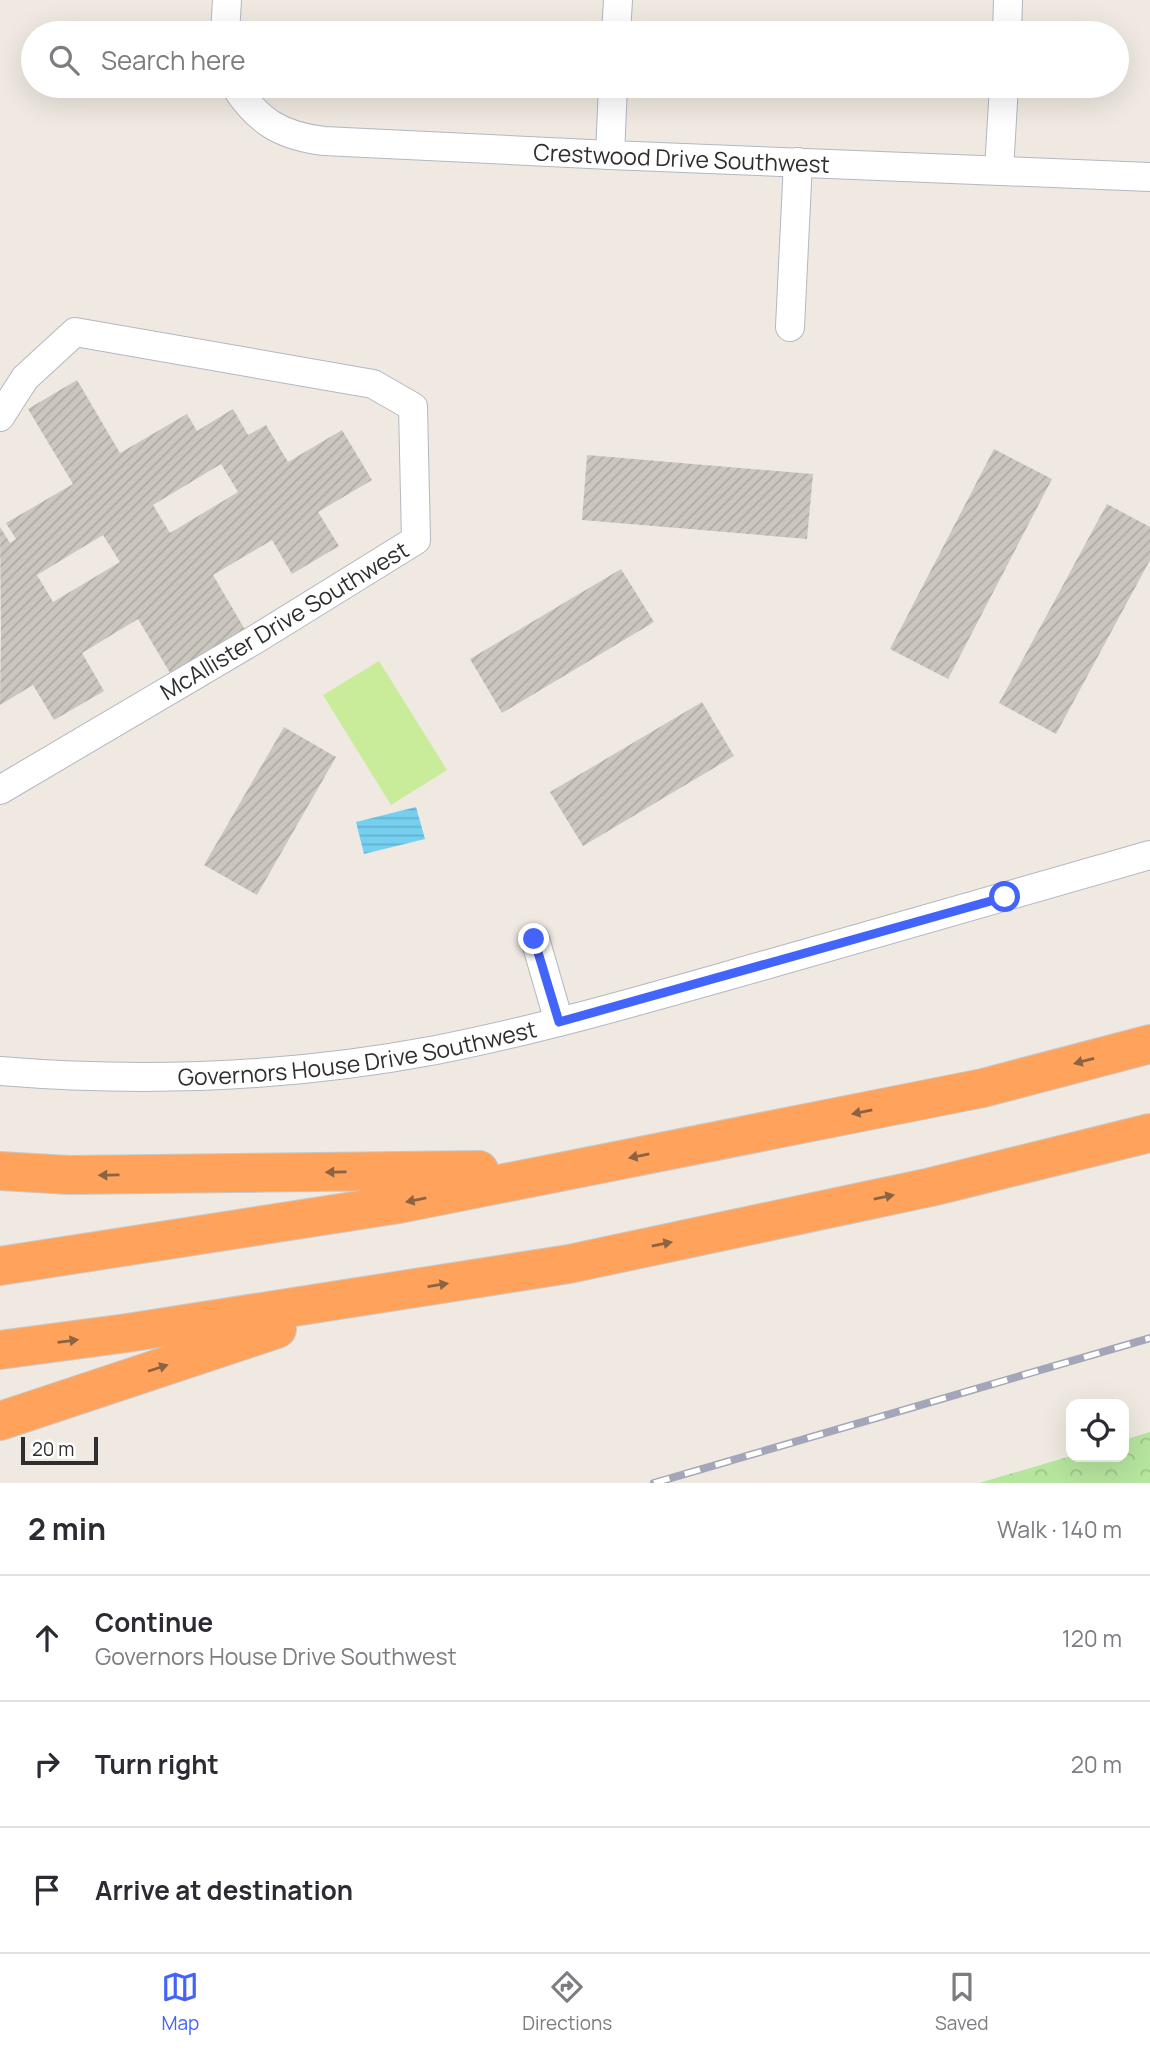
<!DOCTYPE html>
<html lang="en">
<head>
<meta charset="utf-8">
<style>
  :root { --surface:#fff; --page:#f2f2f3; --text:#2b2b33; --muted:#7c7c81; --line:#e1e1e2; --accent:#4264fb }
  body { margin:0; font-family:Manrope,sans-serif; background:var(--page); color:var(--text) }
  .controls { position:absolute; right:21px; bottom:21px; display:grid; overflow:hidden; border-radius:14px; box-shadow:0 7px 28px #0002 }
  .controls button { width:63px; height:63px; display:grid; place-items:center; padding:0; border:0; border-bottom:2px solid var(--line); background:var(--surface); color:var(--text); font:35px sans-serif }
  .scale { position:absolute; left:21px; bottom:18px; width:77px; box-sizing:border-box; padding-left:7px; border:4px solid #2e2e2e; border-top:0; font-size:19px; line-height:24px; white-space:nowrap; color:#2e2e2e; -webkit-text-stroke:5px #fff; paint-order:stroke }
  .stop { position:absolute; width:21px; height:21px; margin:-16px; border:5px solid #4264fb; border-radius:50%; background:#fff }
  .stop.end { background:#4264fb; border-color:#fff; box-shadow:0 2px 7px #0008 }
  .list { margin:0; padding:0; list-style:none }
  h2 { display:flex; justify-content:space-between; align-items:center; height:91px; margin:0; padding:0 28px; font-size:30px }
  h2 small { font-size:23px; font-weight:400; color:var(--muted) }
  .list li { display:grid; grid-template-columns:46px 1fr auto; gap:21px; align-items:center; box-sizing:border-box; height:126px; padding:0 28px; border-top:2px solid var(--line) }
  .list b { display:block; font-size:26px; white-space:nowrap }
  .list p { margin:0; font-size:23px; white-space:nowrap; color:var(--muted) }
  .list em { font-size:23px; font-style:normal; color:var(--muted) }
  .icon { flex:none; width:38px; height:38px; fill:none; stroke:currentColor; stroke-width:2; stroke-linecap:round; stroke-linejoin:round }
  .map { position:relative; flex:none; width:1150px; height:1483px; overflow:hidden }
  .search { position:absolute; background:var(--surface); box-shadow:0 7px 28px #0002; left:21px; right:21px; top:21px; height:77px; display:flex; align-items:center; gap:18px; box-sizing:border-box; padding:0 24px; border-radius:38px; color:var(--muted); font-size:26px }
  .sheet { height:469px; background:var(--surface) }
  nav { display:flex; justify-content:space-around; align-items:center; box-sizing:border-box; height:98px; border-top:2px solid var(--line); background:var(--surface); font-size:19px; color:var(--muted) }
  nav a { display:grid; justify-items:center; gap:4px }
  nav .on { color:var(--accent) }
  .map>svg:first-child { display:block }
</style>
</head>
<body>
<div class="map">
<svg width="1150" height="1483" viewBox="0 0 1150 1483">
  <defs>
    <pattern id="forest-crowns" width="20" height="18" patternUnits="userSpaceOnUse" patternTransform="scale(1.75)"><rect width="20" height="18" fill="#b6e59e"/><path d="M2 6a3 3 0 1 1 6 0M12 15a3 3 0 1 1 6 0" fill="none" stroke="#9dc588"/></pattern>
    <pattern id="water-rules" width="6" height="5" patternUnits="userSpaceOnUse" patternTransform="scale(1.75)"><rect width="6" height="5" fill="#75cff0"/><path d="M0 2.5h6" fill="none" stroke="#66b2ce"/></pattern>
    <pattern id="building-hatch" width="6" height="6" patternUnits="userSpaceOnUse" patternTransform="scale(1.75)"><rect width="6" height="6" fill="#cbc7bf"/><path d="M-1 1l2-2M0 6l6-6M5 7l2-2" fill="none" stroke="#afaba4"/></pattern>
  </defs>
  <rect width="100%" height="100%" fill="#efe9e1"/>
  <!-- forest -->
  <path fill="url(#forest-crowns)" d="M1150 1432V1483H979L1071 1456 1124 1457V1440Z"/>
  <!-- pitch -->
  <path fill="#c9ec9a" d="M379 661 447 770 391 805 323 695Z"/>
  <!-- water -->
  <path fill="url(#water-rules)" d="M416 807 425 839 364 854 356 822Z"/>
  <!-- building -->
  <path fill="url(#building-hatch)" fill-rule="evenodd" d="M77 380 120 453 187 414 197 431 233 409 248 435 266 425 288 462 342 430 372 480 318 512 339 546 292 574 272 540 213 575 247 633 173 678 138 619 82 653 104 691 54 720 33 685 0 705 1 634 0 527 10 543 16 539 6 523 73 484 28 409ZM221 464 238 492 170 533 153 505ZM103 535 120 562 53 602 37 575Z
    M994 449 1052 479 948 679 890 649Z
    M587 455 813 474 807 539 582 520Z
    M1107 504 1150 527V560L1056 734 999 703Z
    M621 569 654 622 502 713 470 659Z
    M702 702 734 756 583 846 550 792Z
    M284 727 336 757 257 895 204 865Z"/>
  <g fill="none" stroke-linecap="round" stroke-linejoin="round">
    <defs>
      <g id="minor">
        <path d="M225 33 227 0"/>
        <path d="M616 33 618 0"/>
        <path d="M1007 33 1008 0"/>
        <path id="s1" d="M235 86C258 122 282 136 324 141L610 155 1150 177"/>
        <path d="M610 155 613 86"/>
        <path d="M999 170 1004 86"/>
        <path d="M790 327 798 162"/>
        <path d="M0 417 25 378 75 332 373 384 413 407 416 540 256 639 0 790"/>
        <path d="M535 939 559 1022"/>
        <path id="s2" d="M0 1071C145 1083 293 1077 436 1050 548 1028 659 995 769 964 896 928 1023 892 1150 855"/>
      </g>
      <path id="highway" d="M0 1171 69 1175 479 1170
        M0 1266 399 1204 983 1088 1150 1044
        M0 1350 127 1333 569 1264 931 1187 1150 1133
        M0 1421 277 1329"/>
    </defs>
    <!-- minor casing -->
    <use href="#minor" stroke="#b4b7c1" stroke-width="30"/>
    <!-- highway casing -->
    <use href="#highway" stroke="#c9c9c9" stroke-width="40"/>
    <!-- minor -->
    <use href="#minor" stroke="#fff" stroke-width="28"/>
    <!-- highway -->
    <use href="#highway" stroke="#ffa35c" stroke-width="38"/>
    <defs>
      <path id="rail" d="M654 1483 1150 1338"/>
    </defs>
    <!-- rail casing -->
    <use href="#rail" stroke="#a3a6b8" stroke-width="8"/>
    <!-- rail -->
    <use href="#rail" stroke="#fff" stroke-width="5" stroke-dasharray="16" stroke-linecap="butt"/>
  </g>
  <!-- one-way arrows -->
  <defs><path id="oneway-solid" d="M-6-.8H1V-3.2L6.5 0L1 3.2V.8H-6Z" transform="scale(1.75)"/></defs>
  <g fill="#8c6343">
    <use href="#oneway-solid" transform="translate(1084 1061) rotate(165)"/>
    <use href="#oneway-solid" transform="translate(862 1112) rotate(169)"/>
    <use href="#oneway-solid" transform="translate(639 1156) rotate(169)"/>
    <use href="#oneway-solid" transform="translate(336 1172) rotate(179)"/>
    <use href="#oneway-solid" transform="translate(109 1175) rotate(179)"/>
    <use href="#oneway-solid" transform="translate(884 1197) rotate(-12)"/>
    <use href="#oneway-solid" transform="translate(416 1200) rotate(169)"/>
    <use href="#oneway-solid" transform="translate(662 1244) rotate(-12)"/>
    <use href="#oneway-solid" transform="translate(438 1285) rotate(-9)"/>
    <use href="#oneway-solid" transform="translate(68 1341) rotate(-7)"/>
    <use href="#oneway-solid" transform="translate(158 1368) rotate(-18)"/>
  </g>
  <g fill="none" stroke-linecap="round" stroke-linejoin="round">
    <!-- route -->
    <path stroke="#4264fb" stroke-width="9" d="M534 939 559 1022 1005 897"/>
  </g>
  <g text-anchor="middle" dominant-baseline="central" stroke-width="7" stroke-linejoin="round" paint-order="stroke">
    <!-- street labels -->
    <g font-size="23" fill="#2e2e2e" stroke="#fff">
      <text stroke="none"><textPath href="#s1" startOffset="467">Crestwood Drive Southwest</textPath></text>
      <text transform="translate(284 620) rotate(-31)">McAllister Drive Southwest</text>
      <text stroke="none"><textPath href="#s2" startOffset="359">Governors House Drive Southwest</textPath></text>
    </g>
  </g>
</svg>
<div class="controls">
<button><svg class="icon" aria-label="locate" viewBox="0 0 24 24"><circle cx="12" cy="12" r="6"/><path d="M12 2v4M12 18v4M2 12h4M18 12h4"/></svg></button>
</div>
<div class="scale">20 m</div>
<div class="stop" style="left:1005px;top:897px"></div>
<div class="stop end" style="left:534px;top:939px"></div>
<div class="search"><svg class="icon" aria-label="search" viewBox="0 0 24 24"><circle cx="10" cy="10" r="6"/><path d="M15 15l6 6"/></svg>Search here</div>
</div>
<section class="sheet">
<h2>2 min<small>Walk · 140 m</small></h2>
<ul class="list">
<li><svg class="icon" aria-label="ahead" viewBox="0 0 24 24"><path d="M12 20V5M6 11l6-6 6 6"/></svg><div><b>Continue</b><p>Governors House Drive Southwest</p></div><em>120 m</em></li>
<li><svg class="icon" aria-label="right" viewBox="0 0 24 24"><path d="M7 20v-9h11M14 6l5 5-5 5"/></svg><div><b>Turn right</b></div><em>20 m</em></li>
<li><svg class="icon" aria-label="arrive" viewBox="0 0 24 24"><path d="M6 21V4h12l-3 4 3 4H6"/></svg><div><b>Arrive at destination</b></div></li>
</ul>
</section>
<nav>
<a class="on"><svg class="icon" aria-label="map" viewBox="0 0 24 24"><path d="M3 6l6-2 6 2 6-2v14l-6 2-6-2-6 2zM9 4v14M15 6v14"/></svg>Map</a>
<a><svg class="icon" aria-label="directions" viewBox="0 0 24 24"><path d="M12 3l9 9-9 9-9-9zM9 14v-3h6M13 9l2 2-2 2"/></svg>Directions</a>
<a><svg class="icon" aria-label="saved" viewBox="0 0 24 24"><path d="M7 4h10v16l-5-4-5 4z"/></svg>Saved</a>
</nav>
</body>
</html>
